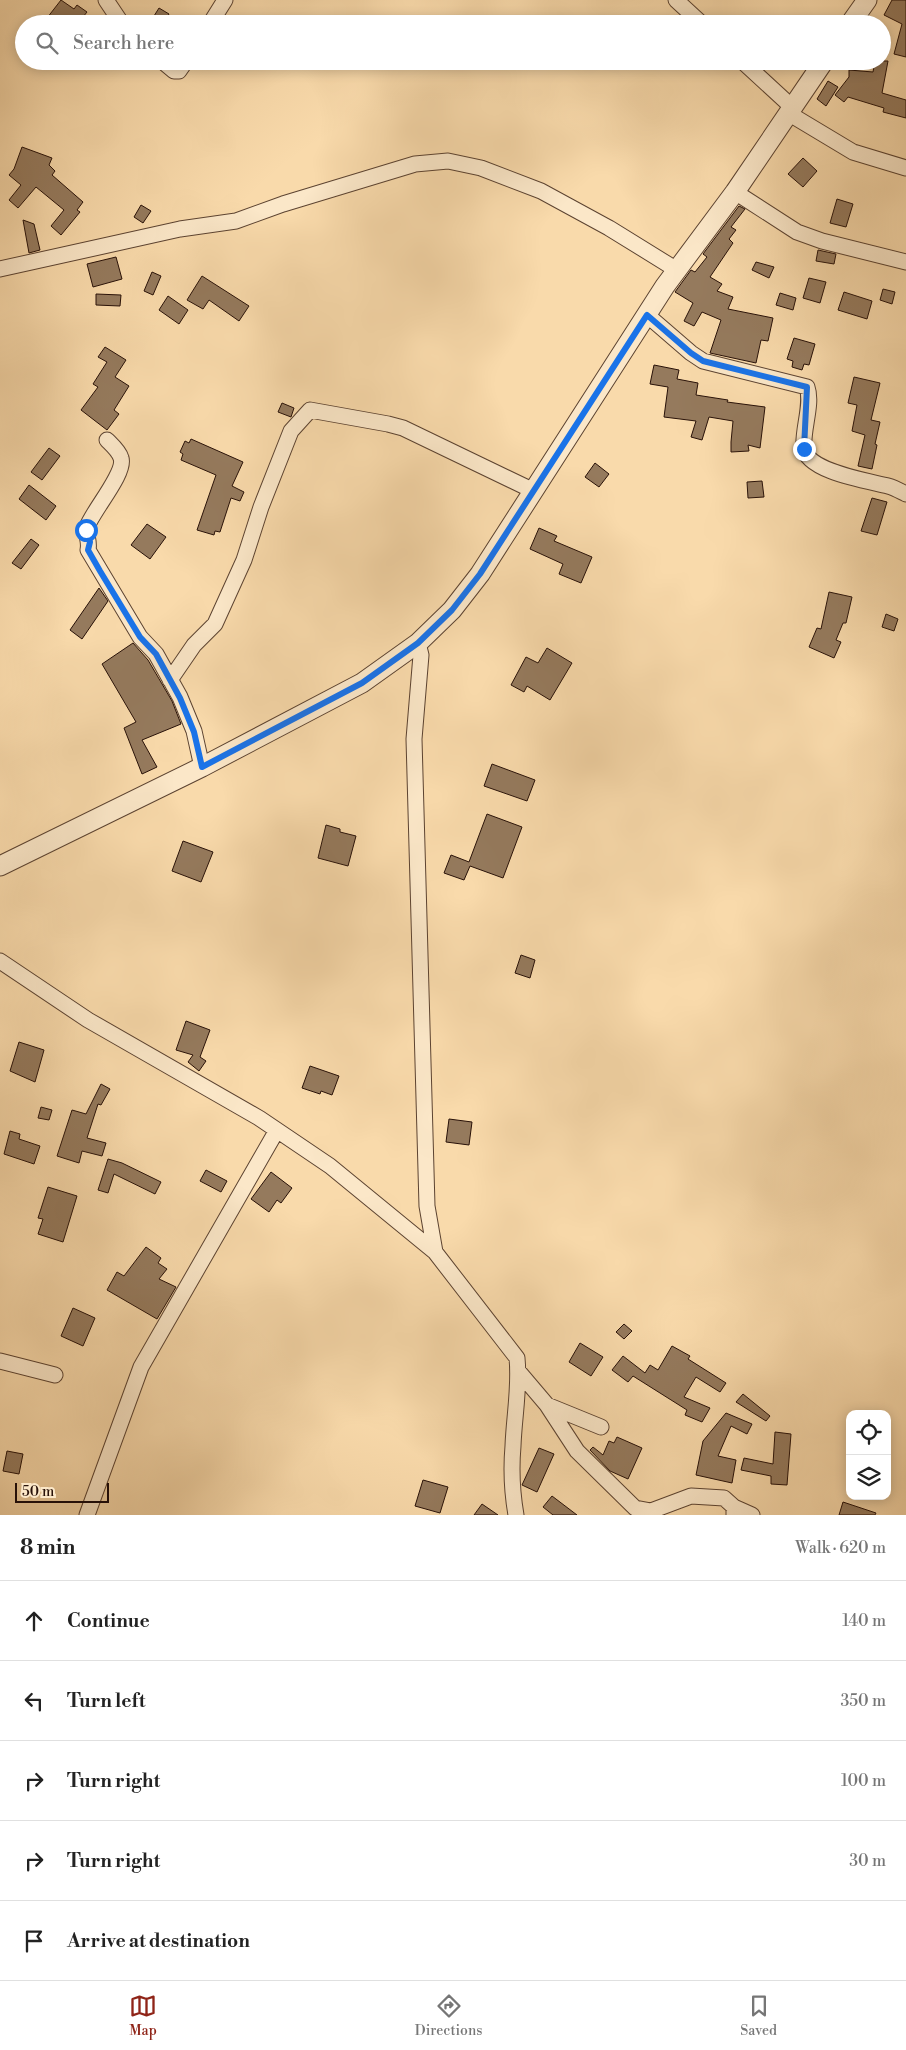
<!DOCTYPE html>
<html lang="en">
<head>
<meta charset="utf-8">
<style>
  :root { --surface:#fff; --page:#f6f6f6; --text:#222; --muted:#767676; --line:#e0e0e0; --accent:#8f2418 }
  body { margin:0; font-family:"Libre Bodoni",serif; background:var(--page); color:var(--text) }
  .controls { position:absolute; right:15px; bottom:15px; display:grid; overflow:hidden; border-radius:10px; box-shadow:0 2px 12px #0003 }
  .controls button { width:45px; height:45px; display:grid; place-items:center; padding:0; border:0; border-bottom:1px solid var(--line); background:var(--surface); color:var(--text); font:25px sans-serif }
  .scale { position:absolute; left:15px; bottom:12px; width:94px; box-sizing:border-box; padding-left:5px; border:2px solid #281108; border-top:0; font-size:14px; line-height:18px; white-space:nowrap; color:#281108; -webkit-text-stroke:4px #fbe7c8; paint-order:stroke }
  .stop { position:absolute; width:15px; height:15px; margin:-11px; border:4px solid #1a73e8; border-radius:50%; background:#fff }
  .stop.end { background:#1a73e8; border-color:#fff; box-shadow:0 1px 5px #0008 }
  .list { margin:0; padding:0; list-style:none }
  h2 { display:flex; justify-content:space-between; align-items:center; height:65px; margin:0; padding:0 20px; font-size:21px }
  h2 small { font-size:16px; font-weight:400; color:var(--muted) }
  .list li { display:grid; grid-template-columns:32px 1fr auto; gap:15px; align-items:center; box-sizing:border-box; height:80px; padding:0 20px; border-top:1px solid var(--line) }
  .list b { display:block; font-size:19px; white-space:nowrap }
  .list em { font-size:16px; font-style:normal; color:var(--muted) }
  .icon { flex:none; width:28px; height:28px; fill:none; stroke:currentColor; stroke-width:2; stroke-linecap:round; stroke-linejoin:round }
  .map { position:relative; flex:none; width:906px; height:1515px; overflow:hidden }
  .search { position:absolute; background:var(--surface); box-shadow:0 2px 12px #0003; left:15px; right:15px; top:15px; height:55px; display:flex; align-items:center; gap:12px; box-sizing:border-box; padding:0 18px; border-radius:28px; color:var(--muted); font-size:19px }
  .sheet { height:465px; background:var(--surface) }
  nav { display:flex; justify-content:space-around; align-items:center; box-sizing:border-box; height:70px; border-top:1px solid var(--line); background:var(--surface); font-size:14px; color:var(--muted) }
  nav a { display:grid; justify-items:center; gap:2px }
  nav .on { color:var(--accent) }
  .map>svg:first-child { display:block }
</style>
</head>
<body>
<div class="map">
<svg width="906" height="1515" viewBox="0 0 906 1515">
  <rect width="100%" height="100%" fill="#f9daab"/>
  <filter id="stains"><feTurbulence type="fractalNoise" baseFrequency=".004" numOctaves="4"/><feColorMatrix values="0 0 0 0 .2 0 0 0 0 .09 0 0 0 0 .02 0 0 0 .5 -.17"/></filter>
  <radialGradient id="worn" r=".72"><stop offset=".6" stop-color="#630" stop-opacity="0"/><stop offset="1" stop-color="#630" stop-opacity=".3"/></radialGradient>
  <!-- building -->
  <path fill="#957a5d" stroke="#281108" d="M61 0 74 9 77 5 87 12 83 17 93 24H55L47 18Z
    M892 0H906V57L894 54 902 24 884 15Z
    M159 8 169 14 163 24H149Z
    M875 61H888L882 93 906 100V118L883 112 884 108 848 97 844 102 835 95 849 77V70L873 72Z
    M828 81 838 87 826 106 817 99Z
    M22 147 52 158 49 165 55 171 52 175 83 202 77 210 80 212 61 235 51 226 64 210 36 187 18 208 9 200 21 185 9 175 14 169Z
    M803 158 817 171 803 187 788 174Z
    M837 199 853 204 846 227 830 223Z
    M141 205 151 211 143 223 134 217Z
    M739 206 745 209 731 227 736 230 729 239 733 243 710 277 722 284 717 291 733 297 728 309 773 318 768 341 761 340 756 363 710 353 721 320 702 312 694 326 684 321 693 303 675 292 691 270 695 272 707 257 703 254Z
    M23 220 34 224 40 250 29 253Z
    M818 250 836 254 834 264 816 261Z
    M116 257 122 279 93 287 87 264Z
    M756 262 774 267 769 278 752 270Z
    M152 272 161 276 153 295 144 291Z
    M202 276 249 306 239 321 209 300 203 309 187 300Z
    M809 278 826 282 820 303 803 298Z
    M883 289 895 292 892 304 880 300Z
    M844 292 872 301 867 319 838 310Z
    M780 293 796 298 793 310 776 305Z
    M96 294 121 295 120 306 96 305Z
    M168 296 188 310 179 324 159 310Z
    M794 338 815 344 809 365 804 364 802 370 792 367 793 361 787 359Z
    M105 347 126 360 115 377 129 386 114 410 119 414 107 430 81 410 98 387 93 384 107 362 98 357Z
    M654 365 679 370 677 379 698 383 696 395 728 400 727 402 765 407 760 448 748 445 749 451 731 452V442L733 421 709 417 702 440 691 437 696 421 664 417 668 387 650 384Z
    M854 377 880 383 871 420 880 422 875 444 877 445 872 469 858 466 865 435 852 431 857 405 848 403Z
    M282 403 294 408 291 417 278 412Z
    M191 439 243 462 232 486 244 492 240 501 231 498 220 532 215 531 214 535 197 530 216 475 181 460 183 454 180 452 185 441 189 443Z
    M49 448 60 456 42 480 31 472Z
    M595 463 609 474 599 487 585 477Z
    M762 481 764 497 748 498 747 482Z
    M29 485 56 506 46 520 19 499Z
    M872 498 887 502 877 535 861 531Z
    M147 524 166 537 150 559 131 545Z
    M539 528 557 536 554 541 592 557 581 583 559 574 563 564 530 549Z
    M31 539 39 545 21 569 12 563Z
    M99 588 108 601 82 639 70 630Z
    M829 592 852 597 846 623H843L836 640 841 642 834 658 809 647 817 628 821 629Z
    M886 614 898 619 894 631 882 627Z
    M133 643 148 660 172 701 181 724 142 740 157 767 142 774 124 728 136 722 102 664Z
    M547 648 572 663 550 700 527 686 524 692 511 685 526 657 538 663Z
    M492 764 535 780 527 801 484 786Z
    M487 814 522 827 503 878 470 866 464 880 444 873 451 855 469 862Z
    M326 825 340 829V832L356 836 348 866 318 858Z
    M183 841 213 852 201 882 172 871Z
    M521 955 535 960 530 978 515 973Z
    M186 1021 210 1030 200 1057 206 1061 199 1071 188 1062 193 1055 176 1050Z
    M19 1042 44 1050 35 1082 10 1071Z
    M310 1066 339 1076 332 1095 321 1091 320 1094 302 1088Z
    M101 1084 110 1089 101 1105 98 1104 87 1138 106 1143 102 1156 82 1151 79 1163 57 1156 72 1110 86 1114Z
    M41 1107 52 1110 49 1120 38 1118Z
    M449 1119 472 1122 469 1145 446 1142Z
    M10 1131 20 1134 19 1139 40 1146 34 1164 4 1154Z
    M108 1159 122 1163 161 1182 155 1194 114 1174 108 1193 98 1190Z
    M206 1170 227 1181 221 1192 200 1181Z
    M271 1172 292 1188 281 1203 277 1200 269 1212 251 1199Z
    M48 1187 77 1196 63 1242 38 1234 43 1219 38 1218Z
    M146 1247 161 1258 158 1263 167 1269 159 1279 176 1287 157 1319 107 1290 117 1272 124 1276Z
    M73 1308 95 1318 83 1346 61 1336Z
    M624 1324 632 1331 624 1339 616 1332Z
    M580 1343 603 1357 591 1376 569 1362Z
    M672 1346 690 1356 688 1359 726 1383 720 1392 696 1377 684 1397 710 1408 702 1422 685 1415 687 1410 633 1376 628 1382 612 1370 623 1356 645 1373 650 1365 658 1370Z
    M743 1394 770 1416 766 1421 736 1402Z
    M726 1413 752 1424 747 1434 731 1426 718 1456 736 1460 732 1483 696 1475 703 1441Z
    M775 1432 791 1434 787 1485 771 1484V1476L741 1470 744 1458 773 1464Z
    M617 1437 642 1448 628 1479 610 1471 590 1450 593 1447 603 1455 609 1441 614 1443Z
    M539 1448 554 1454 537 1492 522 1485Z
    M7 1451 23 1454 19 1474 3 1471Z
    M423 1480 448 1487 440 1513 415 1506Z
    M552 1496 577 1515H553L543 1507Z
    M843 1502 876 1513 875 1515H839Z
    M482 1504 498 1515H474Z"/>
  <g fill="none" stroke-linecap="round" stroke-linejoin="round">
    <defs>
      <path id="minor" d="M106 0 122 24
        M676 0 702 24
        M210 24 225 0
        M162 61 174 71H179L186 61
        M742 61 792 107
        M788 113 853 152 906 168
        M735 192 797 232 822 241 906 262
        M0 269 180 229 236 221 283 204 415 164 448 161 481 168 541 191 609 228 677 270
        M647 315 691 353 703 361 807 387C813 404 802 430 804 448 807 472 869 481 888 486 895 488 900 491 906 494
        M107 440C112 445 119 451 121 458 126 473 93 510 87 527 85 534 90 541 88 550L140 637 156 654 180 697 194 731 202 767
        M418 643 421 655 414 739 427 1206 435 1252
        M170 680 194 645 215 624 244 560 261 507 291 431 310 410 388 424 403 428 534 491
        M0 961 88 1020 259 1118 330 1166 435 1252 517 1358C520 1387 514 1417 513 1446 511 1469 512 1492 516 1515
        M0 1361 55 1375
        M519 1372 547 1405 577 1451 635 1508 651 1511 691 1496 724 1498 734 1507V1515
        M547 1405 601 1427
        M734 1507 752 1515
        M87 1515 141 1367 277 1130"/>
      <path id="tertiary" d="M850 24 867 0
        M0 866 202 767 362 683 418 643 452 610 480 574 665 286 735 192 824 61"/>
    </defs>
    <!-- minor casing -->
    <use href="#minor" stroke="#5c4331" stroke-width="17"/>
    <!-- tertiary casing -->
    <use href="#tertiary" stroke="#5c4331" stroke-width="21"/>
    <!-- minor -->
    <use href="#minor" stroke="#fbe7c8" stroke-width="15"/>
    <!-- tertiary -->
    <use href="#tertiary" stroke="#fbe7c8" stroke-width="19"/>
  </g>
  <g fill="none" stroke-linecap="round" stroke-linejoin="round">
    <!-- route -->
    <path stroke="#1a73e8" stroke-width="6" d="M86 530 90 542 88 550 100 571 140 637 156 654 180 698 194 732 202 767 362 683 418 643 452 610 480 574 647 315 691 353 703 361 807 387 804 449"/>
  </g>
  <rect width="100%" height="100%" filter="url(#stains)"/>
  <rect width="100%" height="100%" fill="url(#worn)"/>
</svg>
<div class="controls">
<button><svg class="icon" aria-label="locate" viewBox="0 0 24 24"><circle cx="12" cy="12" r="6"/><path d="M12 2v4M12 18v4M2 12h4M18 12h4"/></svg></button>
<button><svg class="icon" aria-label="layers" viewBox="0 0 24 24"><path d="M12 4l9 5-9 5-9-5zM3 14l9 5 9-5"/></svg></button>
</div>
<div class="scale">50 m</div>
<div class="stop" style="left:86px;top:530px"></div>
<div class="stop end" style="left:804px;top:449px"></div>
<div class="search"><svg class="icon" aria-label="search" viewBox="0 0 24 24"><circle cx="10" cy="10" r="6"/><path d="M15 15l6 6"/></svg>Search here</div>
</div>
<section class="sheet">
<h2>8 min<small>Walk · 620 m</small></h2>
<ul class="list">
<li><svg class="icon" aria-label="ahead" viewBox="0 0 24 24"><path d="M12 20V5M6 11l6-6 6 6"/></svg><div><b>Continue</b></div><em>140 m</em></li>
<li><svg class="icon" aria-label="left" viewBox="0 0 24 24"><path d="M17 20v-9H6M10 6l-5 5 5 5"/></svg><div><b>Turn left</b></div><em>350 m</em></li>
<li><svg class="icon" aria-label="right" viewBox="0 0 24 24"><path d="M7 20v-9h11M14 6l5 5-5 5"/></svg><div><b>Turn right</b></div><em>100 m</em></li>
<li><svg class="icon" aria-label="right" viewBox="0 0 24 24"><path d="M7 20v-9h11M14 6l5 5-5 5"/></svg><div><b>Turn right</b></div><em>30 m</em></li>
<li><svg class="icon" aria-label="arrive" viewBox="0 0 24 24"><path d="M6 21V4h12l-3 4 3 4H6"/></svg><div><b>Arrive at destination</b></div></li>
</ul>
</section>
<nav>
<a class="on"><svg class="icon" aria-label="map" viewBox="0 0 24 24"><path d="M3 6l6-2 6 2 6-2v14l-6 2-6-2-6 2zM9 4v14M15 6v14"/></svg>Map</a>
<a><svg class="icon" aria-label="directions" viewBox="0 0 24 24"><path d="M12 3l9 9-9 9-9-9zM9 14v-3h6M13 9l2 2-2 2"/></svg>Directions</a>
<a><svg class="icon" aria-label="saved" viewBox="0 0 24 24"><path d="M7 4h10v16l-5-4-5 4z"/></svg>Saved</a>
</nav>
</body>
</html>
